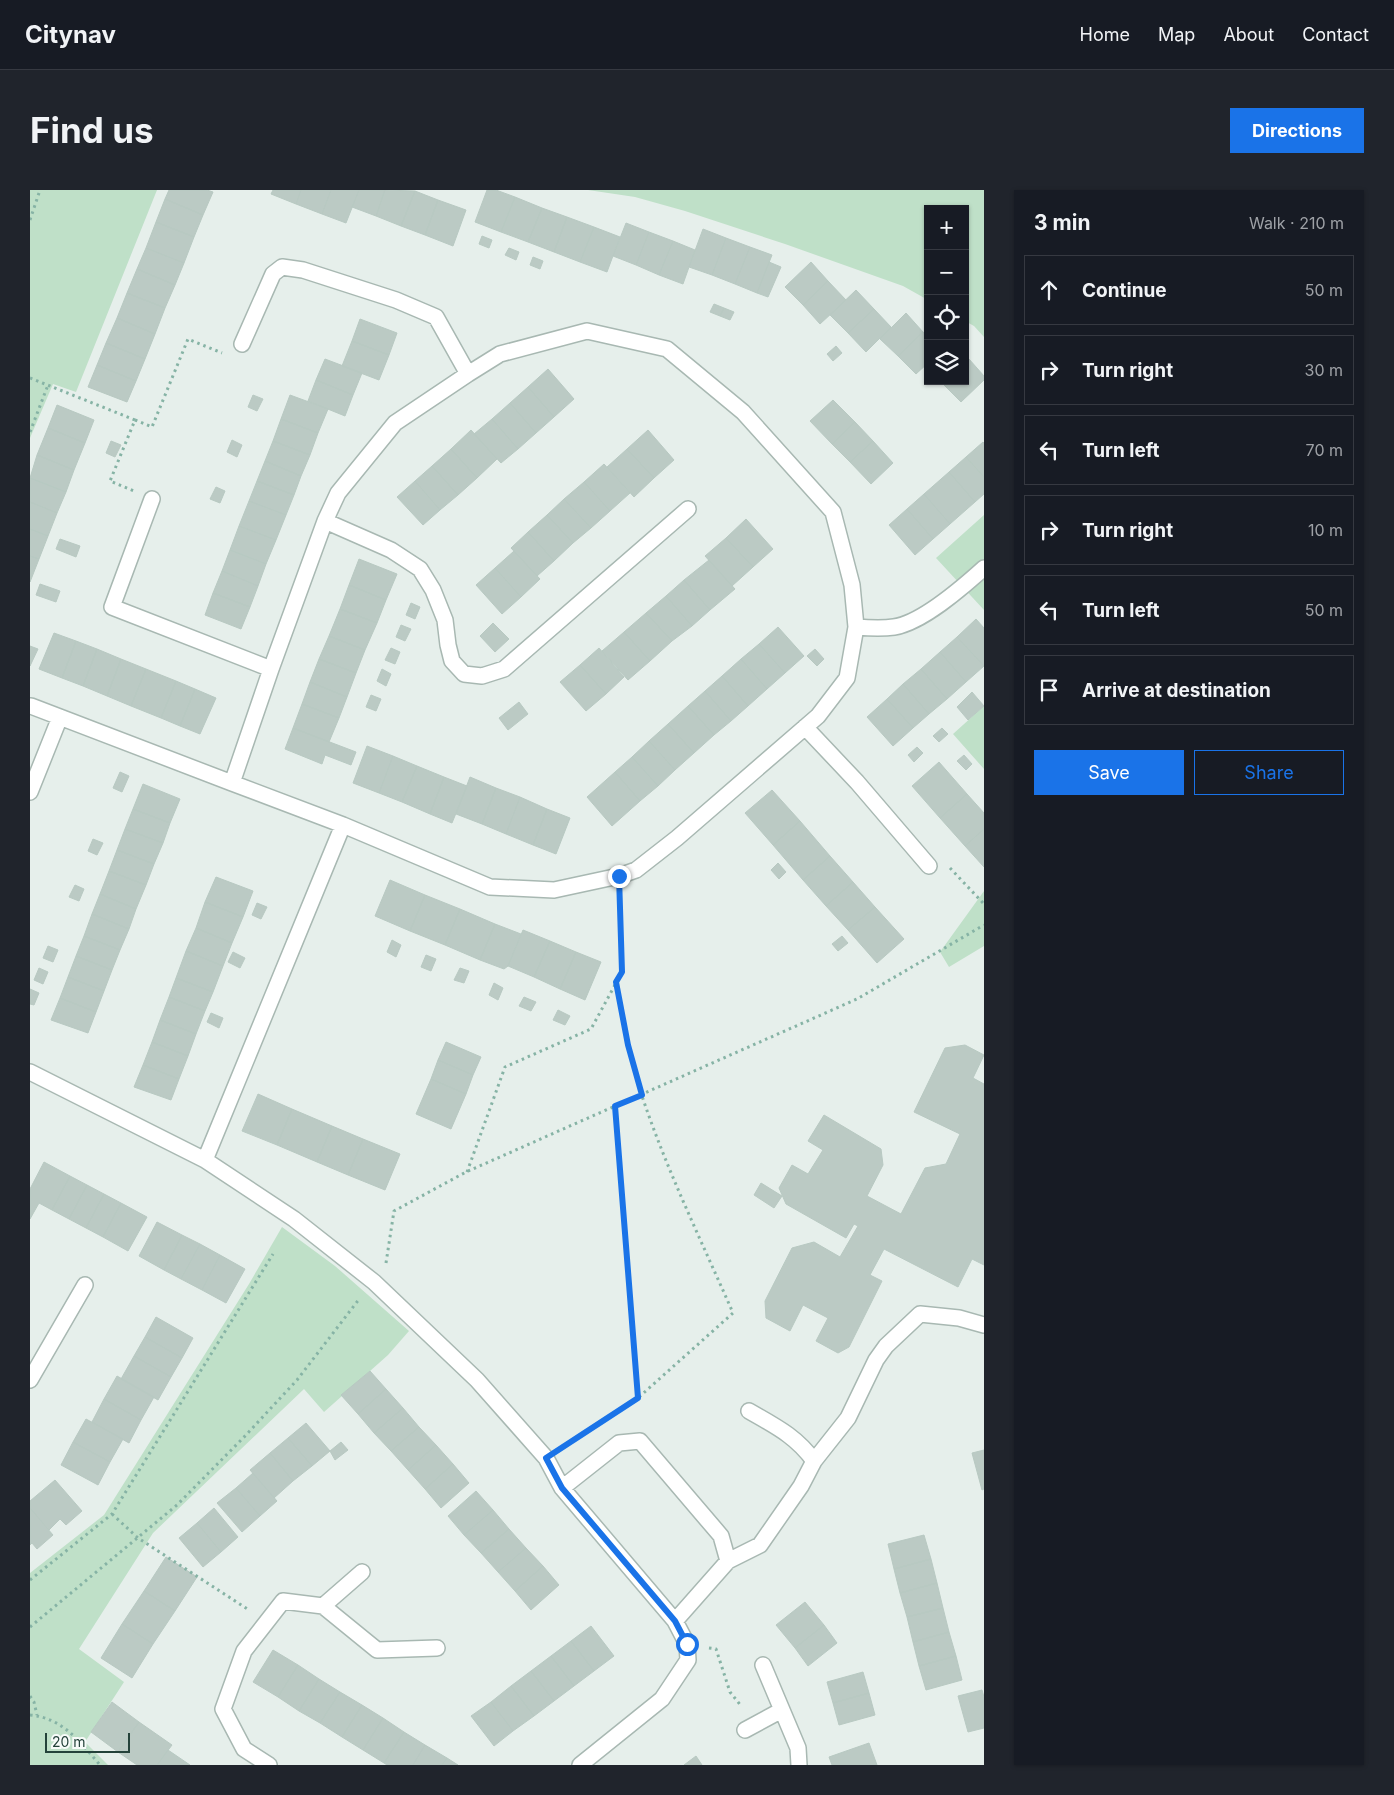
<!DOCTYPE html>
<html lang="en">
<head>
<meta charset="utf-8">
<style>
  :root { --surface:#171b24; --page:#20242c; --text:#f1f3f6; --muted:#9ea1a6; --line:#363941; --accent:#1a73e8 }
  body { margin:0; font-family:Inter,sans-serif; background:var(--page); color:var(--text) }
  .controls { position:absolute; right:15px; top:15px; display:grid; overflow:hidden; border-radius:0px; box-shadow:0 1px 4px #0004 }
  .controls button { width:45px; height:45px; display:grid; place-items:center; padding:0; border:0; border-bottom:1px solid var(--line); background:var(--surface); color:var(--text); font:25px sans-serif }
  .scale { position:absolute; left:15px; bottom:12px; width:85px; box-sizing:border-box; padding-left:5px; border:2px solid #24423a; border-top:0; font-size:14px; line-height:18px; white-space:nowrap; color:#24423a; -webkit-text-stroke:4px #f7fbf9; paint-order:stroke }
  .stop { position:absolute; width:15px; height:15px; margin:-11px; border:4px solid #1a73e8; border-radius:50%; background:#fff }
  .stop.end { background:#1a73e8; border-color:#fff; box-shadow:0 1px 5px #0008 }
  .list { margin:0; padding:0; list-style:none }
  h2 { display:flex; justify-content:space-between; align-items:center; height:65px; margin:0; padding:0 20px; font-size:21px }
  h2 small { font-size:16px; font-weight:400; color:var(--muted) }
  .list li { display:grid; grid-template-columns:32px 1fr auto; gap:15px; align-items:center; box-sizing:border-box; height:70px; margin:0 10px 10px; padding:0 10px; border:1px solid var(--line); border-radius:0px }
  .list b { display:block; font-size:19px; white-space:nowrap }
  .list em { font-size:16px; font-style:normal; color:var(--muted) }
  .actions { display:flex; gap:10px; padding:15px 20px }
  .actions a { flex:1; padding:11px 0; border:1px solid var(--accent); border-radius:0px; text-align:center; font-size:18px; color:var(--accent) }
  .actions .main { background:var(--accent); color:#fff }
  .icon { flex:none; width:28px; height:28px; fill:none; stroke:currentColor; stroke-width:2; stroke-linecap:round; stroke-linejoin:round }
  .map { position:relative; flex:none; width:954px; height:1575px; overflow:hidden; border-radius:0px }
  header { display:flex; align-items:center; gap:30px; box-sizing:border-box; height:70px; padding:0 25px; background:var(--surface); border-bottom:1px solid var(--line) }
  header strong { font-size:24px }
  nav { display:flex; gap:28px; margin-inline-start:auto; font-size:18px }
  .intro { display:flex; align-items:center; justify-content:space-between; box-sizing:border-box; height:120px; padding:0 30px }
  h1 { margin:0; font-size:35px }
  .button { padding:12px 22px; border-radius:0px; background:var(--accent); color:#fff; font-size:18px; font-weight:700 }
  main { display:flex; gap:30px; padding:0 30px }
  aside { flex:1; background:var(--surface); border-radius:0px; box-shadow:0 1px 4px #0004 }
  .map>svg:first-child { display:block }
</style>
</head>
<body>
<header>
<strong>Citynav</strong>
<nav><a>Home</a><a>Map</a><a>About</a><a>Contact</a></nav>
</header>
<div class="intro"><h1>Find us</h1><a class="button">Directions</a></div>
<main>
<div class="map">
<svg width="954" height="1575" viewBox="0 0 954 1575">
  <rect width="100%" height="100%" fill="#e6efeb"/>
  <!-- green -->
  <path fill="#bfe0c8" d="M0 0H127L46 202 23 194 0 248Z
    M558 0H954V147L944 136 935 131V19H898V110L873 96 755 54 655 21 605 7Z
    M954 325V420L906 368Z
    M954 516V579L923 544Z
    M954 701V756L919 777 910 762Z
    M252 1037 305 1076 379 1141 358 1165 294 1222 274 1199 123 1343 49 1459 94 1492 55 1552 78 1575H0V1383L74 1325 219 1094Z"/>
  <!-- building -->
  <path fill="#bbcac4" stroke="#b8c9c2" d="M139 0H177L183 2 173 25 135 9Z
    M243 0H271L266 14 241 4Z
    M271 0H301L292 24 266 14Z
    M301 0H329L316 33 292 24Z
    M329 0H355L346 26 322 17Z
    M355 0 385 1 371 36 346 26Z
    M457 0H466L485 7 471 42 445 32Z
    M385 1 408 10 395 45 371 36Z
    M485 7 512 18 498 52 471 42Z
    M135 9 173 25 164 47 126 32Z
    M408 10 436 20 423 56 395 45Z
    M512 18 537 27 524 62 498 52Z
    M537 27 564 37 550 72 524 62Z
    M126 32 164 47 154 73 116 58Z
    M596 33 619 42 606 75 583 66Z
    M564 37 590 47 577 82 550 72Z
    M673 39 696 48 682 85 659 77Z
    M619 42 643 51 629 85 606 75Z
    M452 46 462 50 459 58 449 54Z
    M696 48 720 57 705 94 682 85Z
    M643 51 665 60 653 94 629 85Z
    M720 57 742 65 727 103 705 94Z
    M116 58 154 73 145 95 107 79Z
    M479 58 489 62 486 70 475 65Z
    M503 67 513 71 510 79 500 75Z
    M739 72 751 77 738 107 727 103Z
    M781 72 798 91 773 115 755 97Z
    M107 79 145 95 135 118 97 103Z
    M798 91 816 110 790 134 773 115Z
    M826 100 844 119 818 143 800 125Z
    M97 103 135 118 125 144 87 128Z
    M684 114 694 118 690 126 680 122Z
    M694 118 704 122 700 130 690 126Z
    M844 119 861 137 836 162 818 143Z
    M876 123 893 142 868 166 850 149Z
    M87 128 125 144 115 169 76 153Z
    M330 129 367 143 359 165 322 151Z
    M893 142 898 146V173L886 184 868 166Z
    M322 151 359 165 349 190 312 176Z
    M76 153 115 169 106 191 67 175Z
    M806 156 812 163 803 171 797 164Z
    M295 169 332 183 323 205 286 190Z
    M939 169 954 186V190L931 212 913 194 916 191H935V173Z
    M67 175 106 191 97 212 58 197Z
    M518 179 544 209 524 227 498 197Z
    M286 190 323 205 315 226 278 211Z
    M498 197 524 227 506 243 480 213Z
    M223 205 233 209 227 221 218 217Z
    M260 205 298 219 288 243 251 229Z
    M803 210 825 232 802 254 780 231Z
    M480 213 506 243 488 259 462 229Z
    M27 215 64 230 55 253 18 238Z
    M251 229 288 243 280 265 243 251Z
    M462 229 488 259 471 273 444 244Z
    M825 232 843 251 820 272 802 254Z
    M18 238 55 253 44 280 7 265Z
    M441 240 467 269 447 288 421 259Z
    M618 240 644 270 624 288 597 259Z
    M202 250 212 255 207 267 197 262Z
    M81 251 91 255 85 267 76 263Z
    M243 251 280 265 271 286 235 271Z
    M843 251 863 273 841 294 820 272Z
    M953 252 954 253V287L936 267Z
    M421 259 447 288 428 305 402 276Z
    M597 259 624 288 604 307 577 277Z
    M7 265 44 280 36 302 0 288Z
    M936 267 954 287V304L945 312 919 282Z
    M235 271 271 286 264 305 227 291Z
    M574 274 600 303 580 321 554 292Z
    M402 276 428 305 410 320 385 291Z
    M919 282 945 312 920 334 894 304Z
    M0 288 36 302 27 323 0 312Z
    M227 291 264 305 256 325 219 311Z
    M385 291 410 320 393 335 367 307Z
    M554 292 580 321 561 338 534 309Z
    M186 297 195 301 190 313 180 309Z
    M894 304 920 334 903 349 877 319Z
    M534 309 561 338 543 353 517 325Z
    M219 311 256 325 246 350 209 336Z
    M0 312 27 323 18 346 0 339Z
    M877 319 903 349 885 365 859 335Z
    M517 325 543 353 524 371 498 342Z
    M716 329 743 359 723 377 696 348Z
    M209 336 246 350 236 374 200 360Z
    M0 339 18 346 9 369 0 366Z
    M498 342 524 371 507 386 481 358Z
    M696 348 723 377 702 396 675 366Z
    M30 349 50 356 46 367 26 359Z
    M200 360 236 374 228 396 192 381Z
    M484 361 510 389 491 407 465 378Z
    M0 366 9 369 0 392Z
    M329 369 367 384 356 410 319 395Z
    M679 370 705 399 680 420 654 390Z
    M465 378 491 407 472 424 446 395Z
    M192 381 228 396 220 417 183 403Z
    M654 390 680 420 662 436 636 406Z
    M10 394 30 401 26 412 6 405Z
    M319 395 356 410 347 433 310 419Z
    M183 403 220 417 211 439 175 425Z
    M636 406 662 436 642 451 616 423Z
    M381 413 390 417 385 429 376 425Z
    M310 419 347 433 335 460 299 446Z
    M616 423 642 451 620 471 594 442Z
    M946 429 954 438V476L927 447Z
    M463 433 479 449 465 462 450 446Z
    M371 435 381 439 375 451 366 447Z
    M748 437 774 466 755 483 729 454Z
    M594 442 620 471 598 490 572 461Z
    M24 443 46 451 32 488 9 479Z
    M299 446 335 460 326 483 289 469Z
    M927 447 954 476 936 492 910 462Z
    M46 451 67 459 53 496 32 488Z
    M729 454 755 483 737 499 711 469Z
    M0 456 8 459 0 476Z
    M361 458 370 462 365 474 355 470Z
    M569 458 594 487 576 504 550 475Z
    M67 459 91 469 77 506 53 496Z
    M785 459 794 469 787 476 777 466Z
    M910 462 936 492 917 509 891 479Z
    M91 469 116 479 101 516 77 506Z
    M289 469 326 483 317 507 280 492Z
    M711 469 737 499 718 516 692 486Z
    M550 475 576 504 556 521 530 492Z
    M116 479 146 491 131 528 101 516Z
    M352 479 361 484 356 496 347 491Z
    M891 479 917 509 899 524 873 494Z
    M692 486 718 516 701 531 675 501Z
    M146 491 165 499 150 536 131 528Z
    M280 492 317 507 309 528 272 514Z
    M873 494 899 524 883 538 857 509Z
    M165 499 186 508 170 544 150 536Z
    M675 501 701 531 684 545 658 516Z
    M942 502 954 516 938 530 927 517Z
    M341 505 351 509 346 521 336 517Z
    M857 509 883 538 863 556 837 527Z
    M489 512 498 524 478 540 469 528Z
    M272 514 309 528 299 552 263 538Z
    M658 516 684 545 664 563 638 534Z
    M638 534 664 563 645 580 619 551Z
    M263 538 326 562 321 575 295 565 292 574 255 559Z
    M912 538 918 544 909 552 903 546Z
    M619 551 645 580 628 596 602 567Z
    M337 556 363 566 349 603 323 593Z
    M887 557 893 563 884 572 878 565Z
    M934 565 942 574 936 580 927 571Z
    M363 566 387 576 372 612 349 603Z
    M602 567 628 596 610 611 585 582Z
    M909 572 937 604 910 628 882 596Z
    M387 576 414 587 400 624 372 612Z
    M90 582 99 586 92 602 83 598Z
    M585 582 610 611 582 636 557 607Z
    M414 587 437 596 422 633 400 624Z
    M440 587 466 598 452 634 426 624Z
    M113 594 150 609 140 633 103 619Z
    M466 598 490 607 476 644 452 634Z
    M742 600 770 631 743 655 715 623Z
    M937 604 954 623V639L935 656 910 628Z
    M490 607 517 619 503 655 476 644Z
    M103 619 140 633 133 653 95 639Z
    M517 619 540 628 526 664 503 655Z
    M770 631 800 666 773 690 743 655Z
    M95 639 133 653 124 674 87 660Z
    M954 639V677L935 656Z
    M63 649 73 653 67 665 58 661Z
    M87 660 124 674 116 695 79 681Z
    M800 666 823 692 796 716 773 690Z
    M748 673 756 682 749 689 741 680Z
    M79 681 116 695 106 719 70 704Z
    M186 687 223 701 213 727 175 712Z
    M360 690 395 705 380 741 345 726Z
    M823 692 845 717 818 740 796 716Z
    M45 695 54 699 49 711 39 707Z
    M70 704 106 719 99 739 62 724Z
    M395 705 430 719 415 755 380 741Z
    M175 712 213 727 202 753 166 738Z
    M227 713 237 717 231 729 222 725Z
    M845 717 874 749 847 773 818 740Z
    M430 719 465 734 450 770 415 755Z
    M62 724 99 739 90 760 54 746Z
    M465 734 491 744 478 776 474 779 450 770Z
    M166 738 202 753 193 776 156 761Z
    M493 740 520 751 504 787 478 776Z
    M54 746 90 760 82 780 46 766Z
    M812 746 818 753 808 761 802 754Z
    M362 750 371 755 366 767 357 762Z
    M520 751 546 762 530 799 504 787Z
    M18 756 28 760 23 772 13 768Z
    M156 761 193 776 183 802 146 788Z
    M203 762 215 768 210 778 198 772Z
    M546 762 571 772 555 810 530 799Z
    M396 765 406 769 401 781 391 777Z
    M46 766 82 780 74 801 38 787Z
    M9 778 18 782 13 794 4 790Z
    M430 778 439 781 434 793 424 790Z
    M38 787 74 801 66 822 30 808Z
    M146 788 183 802 175 821 139 807Z
    M464 793 473 798 468 810 459 805Z
    M0 799 9 803 4 815 0 814Z
    M139 807 175 821 166 844 130 830Z
    M494 807 506 812 501 821 489 816Z
    M30 808 66 822 58 843 21 830Z
    M528 820 540 826 535 835 523 830Z
    M181 823 193 828 189 838 177 832Z
    M130 830 166 844 158 866 122 852Z
    M122 852 158 866 149 889 113 875Z
    M416 852 451 867 443 885 408 870Z
    M935 855 954 865 943 888 954 894V1075L942 1069 928 1097 854 1059 840 1085 852 1091 819 1157 808 1163 786 1151 798 1128 773 1115 760 1141 736 1128 735 1111 762 1058 784 1052 810 1067 828 1036 824 1034 816 1048 756 1014 749 998 762 975 778 984 793 960 778 951 794 925 851 959 853 975 837 1006 871 1024 895 978 916 974 930 944 884 922 915 858Z
    M408 870 443 885 436 904 401 889Z
    M113 875 149 889 141 910 104 897Z
    M401 889 436 904 421 939 386 924Z
    M228 904 262 919 247 955 212 941Z
    M262 919 302 936 287 972 247 955Z
    M302 936 333 949 318 985 287 972Z
    M333 949 370 964 355 1000 318 985Z
    M14 972 40 986 22 1020 9 1013 0 1029V999Z
    M40 986 57 995 39 1029 22 1020Z
    M731 993 752 1006 744 1018 724 1005Z
    M57 995 74 1004 56 1038 39 1029Z
    M74 1004 91 1013 73 1047 56 1038Z
    M91 1013 117 1027 98 1061 73 1047Z
    M127 1032 152 1045 134 1080 109 1066Z
    M152 1045 170 1054 151 1089 134 1080Z
    M170 1054 190 1065 172 1100 151 1089Z
    M190 1065 215 1079 196 1113 172 1100Z
    M126 1127 163 1148 152 1168 115 1147Z
    M115 1147 152 1168 141 1187 104 1166Z
    M104 1166 141 1187 128 1210 91 1189Z
    M340 1181 356 1199 328 1224 311 1205Z
    M87 1186 124 1207 111 1230 74 1209Z
    M356 1199 373 1218 344 1243 328 1224Z
    M74 1209 111 1230 99 1253 62 1232Z
    M373 1218 389 1237 361 1261 344 1243Z
    M56 1229 93 1249 80 1272 43 1252Z
    M276 1233 300 1261 282 1276 258 1248Z
    M389 1237 406 1255 378 1280 361 1261Z
    M258 1248 282 1276 263 1291 240 1263Z
    M43 1252 80 1272 68 1295 31 1275Z
    M311 1252 318 1260 305 1270 300 1261Z
    M406 1255 423 1274 395 1299 378 1280Z
    M954 1260V1299L952 1300 942 1263Z
    M240 1263 263 1291 244 1308 220 1280Z
    M423 1274 439 1293 411 1318 395 1299Z
    M223 1283 247 1311 230 1326 206 1298Z
    M25 1290 52 1321 36 1335 30 1329 19 1340 0 1318V1311Z
    M206 1298 230 1326 212 1342 187 1313Z
    M446 1301 463 1320 434 1345 418 1326Z
    M0 1318 23 1345 7 1359 2 1353 0 1355Z
    M184 1318 208 1347 191 1362 167 1333Z
    M463 1320 479 1339 451 1363 434 1345Z
    M167 1333 191 1362 173 1377 149 1348Z
    M479 1339 496 1358 468 1382 451 1363Z
    M894 1345 901 1369 864 1379 858 1354Z
    M496 1358 513 1376 485 1401 468 1382Z
    M136 1367 167 1387 145 1421 114 1401Z
    M901 1369 907 1393 870 1403 864 1379Z
    M513 1376 529 1395 501 1420 485 1401Z
    M907 1393 913 1418 877 1427 870 1403Z
    M114 1401 145 1421 123 1454 92 1434Z
    M775 1412 794 1435 765 1458 746 1435Z
    M913 1418 919 1442 883 1452 877 1427Z
    M92 1434 123 1454 102 1488 71 1468Z
    M794 1435 807 1453 778 1476 765 1458Z
    M561 1436 584 1466 564 1481 541 1451Z
    M919 1442 926 1466 889 1476 883 1452Z
    M541 1451 564 1481 544 1496 521 1466Z
    M243 1460 268 1475 248 1507 223 1492Z
    M521 1466 544 1496 524 1511 501 1481Z
    M926 1466 932 1490 896 1500 889 1476Z
    M268 1475 289 1489 269 1521 248 1507Z
    M501 1481 524 1511 504 1526 481 1496Z
    M833 1482 839 1503 803 1513 797 1492Z
    M289 1489 310 1502 290 1533 269 1521Z
    M481 1496 504 1526 483 1541 461 1512Z
    M952 1500 954 1507V1538L938 1542 928 1506Z
    M310 1502 332 1515 312 1547 290 1533Z
    M839 1503 845 1525 809 1535 803 1513Z
    M82 1512 109 1532 88 1562 61 1542Z
    M461 1512 483 1541 464 1556 441 1526Z
    M332 1515 353 1528 333 1560 312 1547Z
    M353 1528 374 1542 354 1573 333 1560Z
    M109 1532 142 1555 127 1575H107L88 1562Z
    M374 1542 395 1555 383 1575H357L354 1573Z
    M839 1553 847 1575H802L799 1567Z
    M395 1555 417 1568 412 1575H383Z
    M138 1560 160 1575H127Z
    M666 1566 672 1575H654Z
    M417 1568 428 1575H412Z"/>
  <g fill="none" stroke-linecap="round" stroke-linejoin="round">
    <defs>
      <path id="minor" d="M557 141 637 159 713 222 803 322 822 395 826 437 817 488 788 526 647 648 606 680 589 686 524 700 460 697 313 635 202 593 241 479 295 331 308 303 365 233 438 184 470 164Z
        M212 154 243 84 252 77 273 80 366 110 406 127 438 184
        M122 309 82 417 241 479
        M295 331 361 360 390 379 403 400 415 430 418 455 422 471 434 484 452 486 474 479 658 319
        M826 437C838 438 851 439 864 437 892 433 933 397 954 378
        M1 516 202 593
        M775 537 827 592 899 676
        M0 602 30 527
        M0 882 175 970 264 1029 344 1092 447 1190 516 1268 532 1298 645 1431 657 1454 658 1470 632 1509 550 1575
        M175 970 313 635
        M0 1190 55 1095
        M784 1271 818 1228 846 1170 856 1156 890 1124 929 1128 954 1135
        M532 1298 589 1253 610 1251 691 1346 698 1371 645 1431
        M698 1371 730 1355 771 1296 784 1271C766 1246 745 1236 719 1221
        M293 1416 332 1382
        M733 1475 768 1558 769 1575
        M715 1540 752 1520
        M239 1575 214 1559 193 1519 214 1461 253 1411 293 1416 347 1460 407 1458"/>
    </defs>
    <!-- minor casing -->
    <use href="#minor" stroke="#a8b8b2" stroke-width="18"/>
    <!-- path -->
    <path stroke="#86b3a5" stroke-width="3" stroke-dasharray="2.5 4" stroke-linecap="butt" d="M0 30 10 0
      M0 188 105 230 80 291 104 301
      M105 230 122 237 158 149 192 163
      M0 242 18 195
      M920 678 954 714
      M585 916 608 1208
      M437 982 475 877 561 839 592 782 590 707
      M356 1073 364 1021 436 982 827 809 954 735
      M533 1257 608 1208 703 1123C672 1052 637 981 612 906 600 869 593 830 585 792
      M82 1324 108 1348 219 1420
      M0 1390 82 1324 243 1064
      M0 1437 147 1315 216 1245 267 1190 330 1108
      M679 1458 686 1459 700 1502 712 1517
      M0 1506 4 1512 7 1525
      M0 1525C33 1528 50 1552 70 1575"/>
    <!-- minor -->
    <use href="#minor" stroke="#fff" stroke-width="15"/>
  </g>
  <g fill="none" stroke-linecap="round" stroke-linejoin="round">
    <!-- route -->
    <path stroke="#1a73e8" stroke-width="6" d="M589 686 592 782 586 792 598 855 612 905 585 916 608 1208 516 1268 532 1298 645 1431 657 1454"/>
  </g>
</svg>
<div class="controls">
<button>+</button>
<button>−</button>
<button><svg class="icon" aria-label="locate" viewBox="0 0 24 24"><circle cx="12" cy="12" r="6"/><path d="M12 2v4M12 18v4M2 12h4M18 12h4"/></svg></button>
<button><svg class="icon" aria-label="layers" viewBox="0 0 24 24"><path d="M12 4l9 5-9 5-9-5zM3 14l9 5 9-5"/></svg></button>
</div>
<div class="scale">20 m</div>
<div class="stop" style="left:657px;top:1454px"></div>
<div class="stop end" style="left:589px;top:686px"></div>
</div>
<aside>
<h2>3 min<small>Walk · 210 m</small></h2>
<ul class="list">
<li><svg class="icon" aria-label="ahead" viewBox="0 0 24 24"><path d="M12 20V5M6 11l6-6 6 6"/></svg><div><b>Continue</b></div><em>50 m</em></li>
<li><svg class="icon" aria-label="right" viewBox="0 0 24 24"><path d="M7 20v-9h11M14 6l5 5-5 5"/></svg><div><b>Turn right</b></div><em>30 m</em></li>
<li><svg class="icon" aria-label="left" viewBox="0 0 24 24"><path d="M17 20v-9H6M10 6l-5 5 5 5"/></svg><div><b>Turn left</b></div><em>70 m</em></li>
<li><svg class="icon" aria-label="right" viewBox="0 0 24 24"><path d="M7 20v-9h11M14 6l5 5-5 5"/></svg><div><b>Turn right</b></div><em>10 m</em></li>
<li><svg class="icon" aria-label="left" viewBox="0 0 24 24"><path d="M17 20v-9H6M10 6l-5 5 5 5"/></svg><div><b>Turn left</b></div><em>50 m</em></li>
<li><svg class="icon" aria-label="arrive" viewBox="0 0 24 24"><path d="M6 21V4h12l-3 4 3 4H6"/></svg><div><b>Arrive at destination</b></div></li>
</ul>
<div class="actions"><a class="main">Save</a><a>Share</a></div>
</aside>
</main>
</body>
</html>
